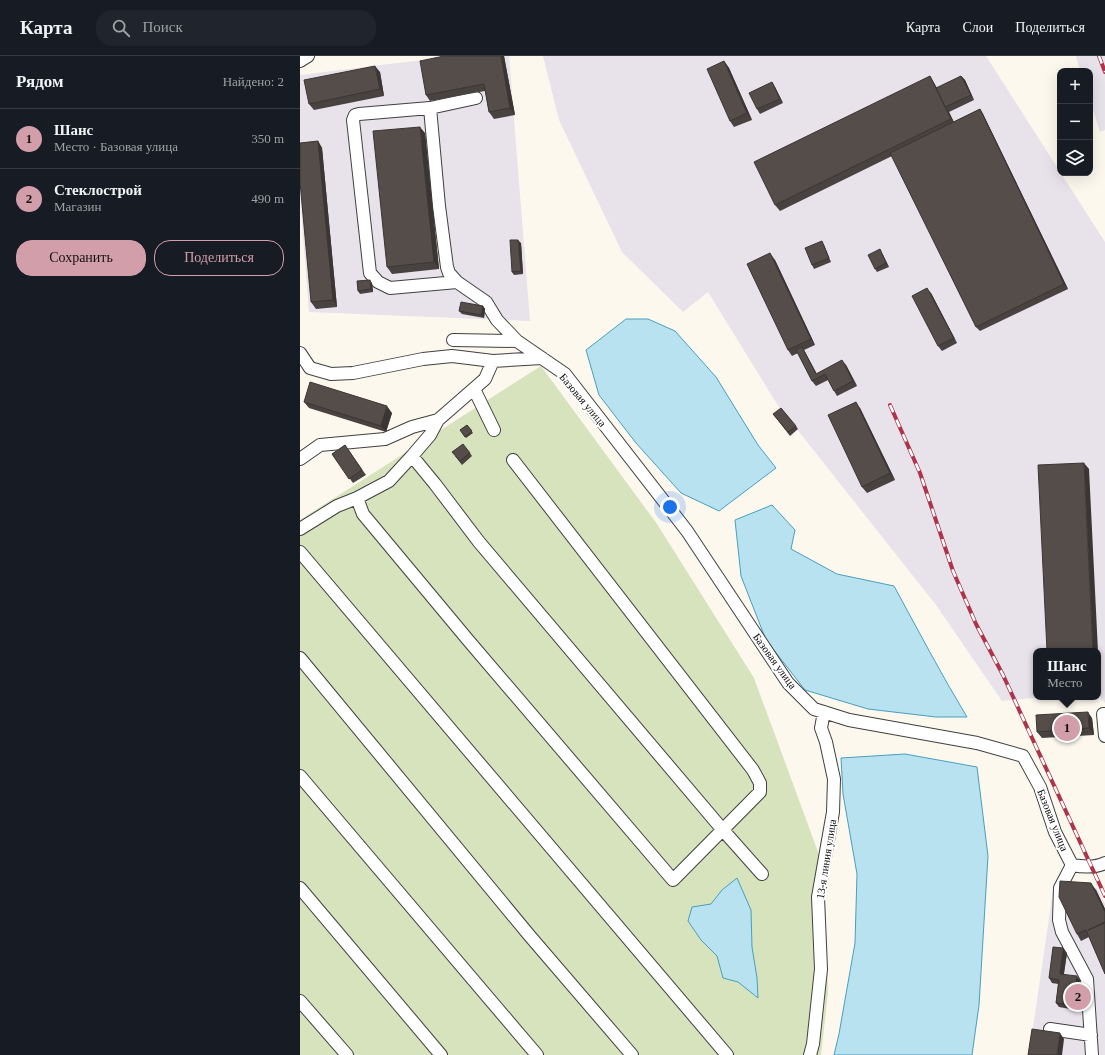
<!DOCTYPE html>
<html lang="ru">
<head>
<meta charset="utf-8">
<style>
  :root { --surface:#171b24; --page:#20242c; --text:#f1f3f6; --muted:#9ea1a6; --line:#363941; --accent:#d29ea9 }
  body { margin:0; font-family:Georgia,serif; background:var(--page); color:var(--text) }
  .controls { position:absolute; right:12px; top:12px; display:grid; overflow:hidden; border-radius:8px; box-shadow:0 4px 16px #0002 }
  .controls button { width:36px; height:36px; display:grid; place-items:center; padding:0; border:0; border-bottom:1px solid var(--line); background:var(--surface); color:var(--text); font:20px sans-serif }
  .you { position:absolute; left:370px; top:451px; width:14px; height:14px; margin:-10px; border:3px solid #fff; border-radius:50%; background:#1a73e8; box-shadow:0 0 0 6px #1a73e833 }
  .badge { display:grid; place-items:center; width:26px; height:26px; border-radius:50%; background:var(--accent); color:#111; font-size:13px; font-weight:700 }
  .pin { position:absolute; translate:-50% -50%; border:2px solid #fff; box-shadow:0 1px 4px #0006 }
  .popup { position:absolute; left:733px; top:592px; width:68px; height:52px; box-sizing:border-box; display:grid; place-content:center; border-radius:8px; background:var(--surface); filter:drop-shadow(0 1px 3px #0005); font-size:13px; white-space:nowrap; color:var(--muted) }
  .popup b { font-size:15px; color:var(--text) }
  .popup::after { content:''; position:absolute; left:50%; top:100%; margin-left:-8px; border:8px solid transparent; border-top-color:var(--surface) }
  .list { margin:0; padding:0; list-style:none }
  h2 { display:flex; justify-content:space-between; align-items:center; height:52px; margin:0; padding:0 16px; font-size:17px }
  h2 small { font-size:13px; font-weight:400; color:var(--muted) }
  .list li { display:grid; grid-template-columns:26px 1fr auto; gap:12px; align-items:center; box-sizing:border-box; height:60px; padding:0 16px; border-top:1px solid var(--line) }
  .list b { display:block; font-size:15px; white-space:nowrap }
  .list p { margin:0; font-size:13px; white-space:nowrap; color:var(--muted) }
  .list em { font-size:13px; font-style:normal; color:var(--muted) }
  .actions { display:flex; gap:8px; padding:12px 16px }
  .actions a { flex:1; padding:9px 0; border:1px solid var(--accent); border-radius:16px; text-align:center; font-size:14px; color:var(--accent) }
  .actions .main { background:var(--accent); color:#111 }
  .icon { flex:none; width:22px; height:22px; fill:none; stroke:currentColor; stroke-width:2; stroke-linecap:round; stroke-linejoin:round }
  .map { position:relative; flex:none; width:805px; height:999px; overflow:hidden }
  header { display:flex; align-items:center; gap:24px; box-sizing:border-box; height:56px; padding:0 20px; background:var(--surface); border-bottom:1px solid var(--line) }
  header strong { font-size:19px }
  nav { display:flex; gap:22px; margin-inline-start:auto; font-size:14px }
  .search { width:280px; height:36px; background:var(--page); display:flex; align-items:center; gap:10px; box-sizing:border-box; padding:0 14px; border-radius:16px; color:var(--muted); font-size:15px }
  main { display:flex }
  aside { flex:1; background:var(--surface) }
  .map>svg:first-child { display:block }
</style>
</head>
<body>
<header>
<strong>Карта</strong>
<div class="search"><svg class="icon" aria-label="search" viewBox="0 0 24 24"><circle cx="10" cy="10" r="6"/><path d="M15 15l6 6"/></svg>Поиск</div>
<nav><a>Карта</a><a>Слои</a><a>Поделиться</a></nav>
</header>
<main>
<aside>
<h2>Рядом<small>Найдено: 2</small></h2>
<ul class="list">
<li><span class="badge">1</span><div><b>Шанс</b><p>Место · Базовая улица</p></div><em>350 m</em></li>
<li><span class="badge">2</span><div><b>Стеклострой</b><p>Магазин</p></div><em>490 m</em></li>
</ul>
<div class="actions"><a class="main">Сохранить</a><a>Поделиться</a></div>
</aside>
<div class="map">
<svg width="805" height="999" viewBox="0 0 805 999">
  <rect width="100%" height="100%" fill="#fdf8ee"/>
  <!-- industrial -->
  <path fill="#e8e2ea" d="M155 0H209L230 265 9 256 0 141V19Z
    M243 0H686L805 186V647L798 638V595H736V641H743L702 645 636 549 477 348 408 236 383 256 322 196 259 64Z
    M776 0H805V74L800 76 790 44V15H780Z
    M754 828 797 832 805 848V999H729Z"/>
  <!-- green -->
  <path fill="#d6e3bc" d="M241 310 357 468 454 622 524 812 528 937 521 999H0V464Z"/>
  <!-- water -->
  <path fill="#b8e2ef" stroke="#489fbd" d="M326 263H348L375 275 416 321 458 389 476 412 419 455 381 437 336 387 299 339 286 294Z
    M472 449 495 474 491 493 537 518 594 530C618 574 641 618 667 661H636L568 653 505 634 466 584 441 520 435 464Z
    M605 698 677 711 688 800 679 949 672 999H534L539 978 555 887 557 818 543 738 541 702Z
    M437 822 451 854 452 891 457 922 458 942 438 926 423 922 417 900 401 884 388 865 392 851 411 848 422 834Z"/>
  <g fill="none" stroke-linecap="round" stroke-linejoin="round">
    <defs>
      <path id="minor" d="M0 5 8 0
        M176 42 130 52 139 150 147 211 149 217 157 226 186 246 197 264 217 285 265 318 387 475 488 627 514 653 549 664 677 687 723 700 740 731 755 776 772 809C783 811 795 812 805 807
        M130 52 59 58 55 59 53 64 70 217 78 226 90 232 157 226
        M153 284 217 285
        M0 297 10 312 31 318 53 317 123 303 152 300 193 305
        M174 333 194 374
        M112 400 135 428 179 486 422 773 462 818
        M0 403 20 389 85 383 112 371 138 364
        M57 442 63 458 168 584 373 824 460 736V727L453 714 213 404
        M0 473 37 450 57 442 89 425 112 400 130 379 138 364 185 323 193 305 242 302
        M0 496 427 999
        M0 602 229 879 332 999
        M805 658H803L805 680
        M0 720 237 999
        M772 809 760 832 759 864 762 876 787 923 792 999
        M0 832 141 999
        M0 945 47 999
        M750 973 791 979
        M510 999 513 988 521 913 518 841 533 756 534 723 526 686 521 672 524 656"/>
    </defs>
    <!-- minor casing -->
    <use href="#minor" stroke="#404040" stroke-width="14"/>
    <!-- minor -->
    <use href="#minor" stroke="#fff" stroke-width="12"/>
    <defs>
      <path id="rail" d="M799 0 805 16
        M590 349 620 417 653 515 676 568 703 619 805 840"/>
    </defs>
    <!-- rail casing -->
    <use href="#rail" stroke="#ac354b" stroke-width="4"/>
    <!-- rail -->
    <use href="#rail" stroke="#fff" stroke-width="2.5" stroke-dasharray="8" stroke-linecap="butt"/>
  </g>
  <!-- wall -->
  <path fill="#484240" d="M144 0H204L215 59 194 63 189 56 185 35 130 45 126 39Z
    M424 5 429 12 452 64 434 71 430 65Z
    M80 16 84 40 14 54 9 48Z
    M630 20 637 32 661 20 665 24 674 44 649 56 654 66 680 53 683 58 768 233 680 275 676 271 592 100 480 155 475 149Z
    M472 26 475 31 483 47 460 58 457 53Z
    M125 77 139 213 92 218 87 211Z
    M18 85 22 92 37 251 16 253 11 246Z
    M221 187 223 218 214 219 212 216Z
    M524 189 531 206 514 213 512 209Z
    M580 193 589 211 577 216 575 213Z
    M475 204 515 289 504 294 517 318 546 309 557 330 537 340 528 324 516 330 512 325 498 297 492 300 488 294Z
    M72 227 73 236 60 238 58 235Z
    M631 237 657 287 642 295 638 290Z
    M183 250 185 253 184 262 162 258 159 255Z
    M4 346 92 357 86 376 9 352Z
    M560 352 595 424 567 437 562 431Z
    M473 358 496 370 498 373 490 380Z
    M167 369 173 377 166 382 160 374Z
    M45 389 66 419 53 427 32 398Z
    M170 397 172 400 162 409 155 400Z
    M792 662 794 679 742 682 737 676Z
    M796 834 805 853V918L789 881 781 885 777 878Z
    M767 897 764 918 780 924 776 954 759 951 756 947 758 928 752 927 749 922Z"/>
  <!-- shaded-wall -->
  <path fill="#3b3634" d="M201 0H204L215 59 210 52Z
    M424 5 429 12 452 64 447 57Z
    M75 10 80 16 84 40 80 33Z
    M630 20 634 27 646 51H645L649 56 655 69 651 63Z
    M661 20 665 24 674 44 671 39Z
    M472 26 475 31 483 47 480 43Z
    M680 53 683 58 768 233 764 228Z
    M120 71 125 77 139 213 134 206Z
    M18 85 22 92 37 251 33 244Z
    M218 184 221 187 223 218 221 215Z
    M580 193 589 211 586 207Z
    M470 197 475 204 515 289 511 283Z
    M70 224 72 227 73 236 71 233Z
    M627 232 631 237 657 287 654 282Z
    M183 250 185 253 184 262 181 259Z
    M502 291 505 296 519 323 516 318Z
    M542 304 546 309 557 330 553 325Z
    M556 346 560 352 595 424 590 417Z
    M87 350 92 357 86 376 81 370Z
    M784 407 789 413 798 595H793Z
    M788 656 792 662 794 679 789 672Z
    M791 827 796 834 805 853V856Z
    M763 892 767 897 763 922 760 918Z
    M777 920 780 924 776 954 773 949Z
    M760 977 764 983 762 999H757Z"/>
  <!-- building -->
  <path fill="#544d4a" stroke="#3b3634" d="M144 0H201L210 52 189 56 184 28 126 39 120 5Z
    M424 5 447 57 430 65 407 13Z
    M75 10 80 33 9 48 4 24Z
    M630 20 651 63 475 149 454 106Z
    M661 20 671 39 645 51 636 32Z
    M472 26 480 43 457 53 449 37Z
    M680 53 764 228 676 271 590 97Z
    M120 71 134 206 87 211 73 75Z
    M18 85 33 244 11 246 0 126V87Z
    M210 184H218L221 215 212 216Z
    M522 185 529 202 512 209 505 192Z
    M580 193 586 207 575 213 568 199Z
    M470 197 511 283 488 294 447 208Z
    M70 224 71 233 58 235 57 225Z
    M627 232 654 282 638 290 612 240Z
    M161 246 183 250 181 259 159 255Z
    M502 291 516 318 542 304 553 325 534 335 525 318 512 325 496 294Z
    M10 326 87 350 81 370 4 346Z
    M556 346 590 417 562 431 528 359Z
    M481 352 496 370 488 376 473 358Z
    M167 369 172 375 165 381 160 374Z
    M163 388 170 397 160 405 152 396Z
    M45 389 62 414 49 423 32 398Z
    M784 407 793 595H747L738 409Z
    M788 656 789 672 737 676 736 659Z
    M760 825 791 827 805 856V866L788 874 805 867V918L786 874 777 878 759 841Z
    M753 891 763 892 760 918 777 920 773 949 756 947 759 924 749 922Z
    M732 973 760 977 757 999H728Z"/>
  <g text-anchor="middle" dominant-baseline="central" stroke-width="4" stroke-linejoin="round" paint-order="stroke">
    <!-- street labels -->
    <g font-size="11" fill="#0d0d0d" stroke="#fff">
      <text transform="translate(283 344) rotate(50)">Базовая улица</text>
      <text transform="translate(475 605) rotate(54)">Базовая улица</text>
      <text transform="translate(753 764) rotate(68)">Базовая улица</text>
      <text transform="translate(526 803) rotate(-81)">13-я линия улица</text>
    </g>
  </g>
</svg>
<div class="controls">
<button>+</button>
<button>−</button>
<button><svg class="icon" aria-label="layers" viewBox="0 0 24 24"><path d="M12 4l9 5-9 5-9-5zM3 14l9 5 9-5"/></svg></button>
</div>
<div class="you"></div>
<div class="pin badge" style="left:767px;top:672px">1</div>
<div class="popup"><b>Шанс</b>Место</div>
<div class="pin badge" style="left:778px;top:941px">2</div>
</div>
</main>
</body>
</html>
